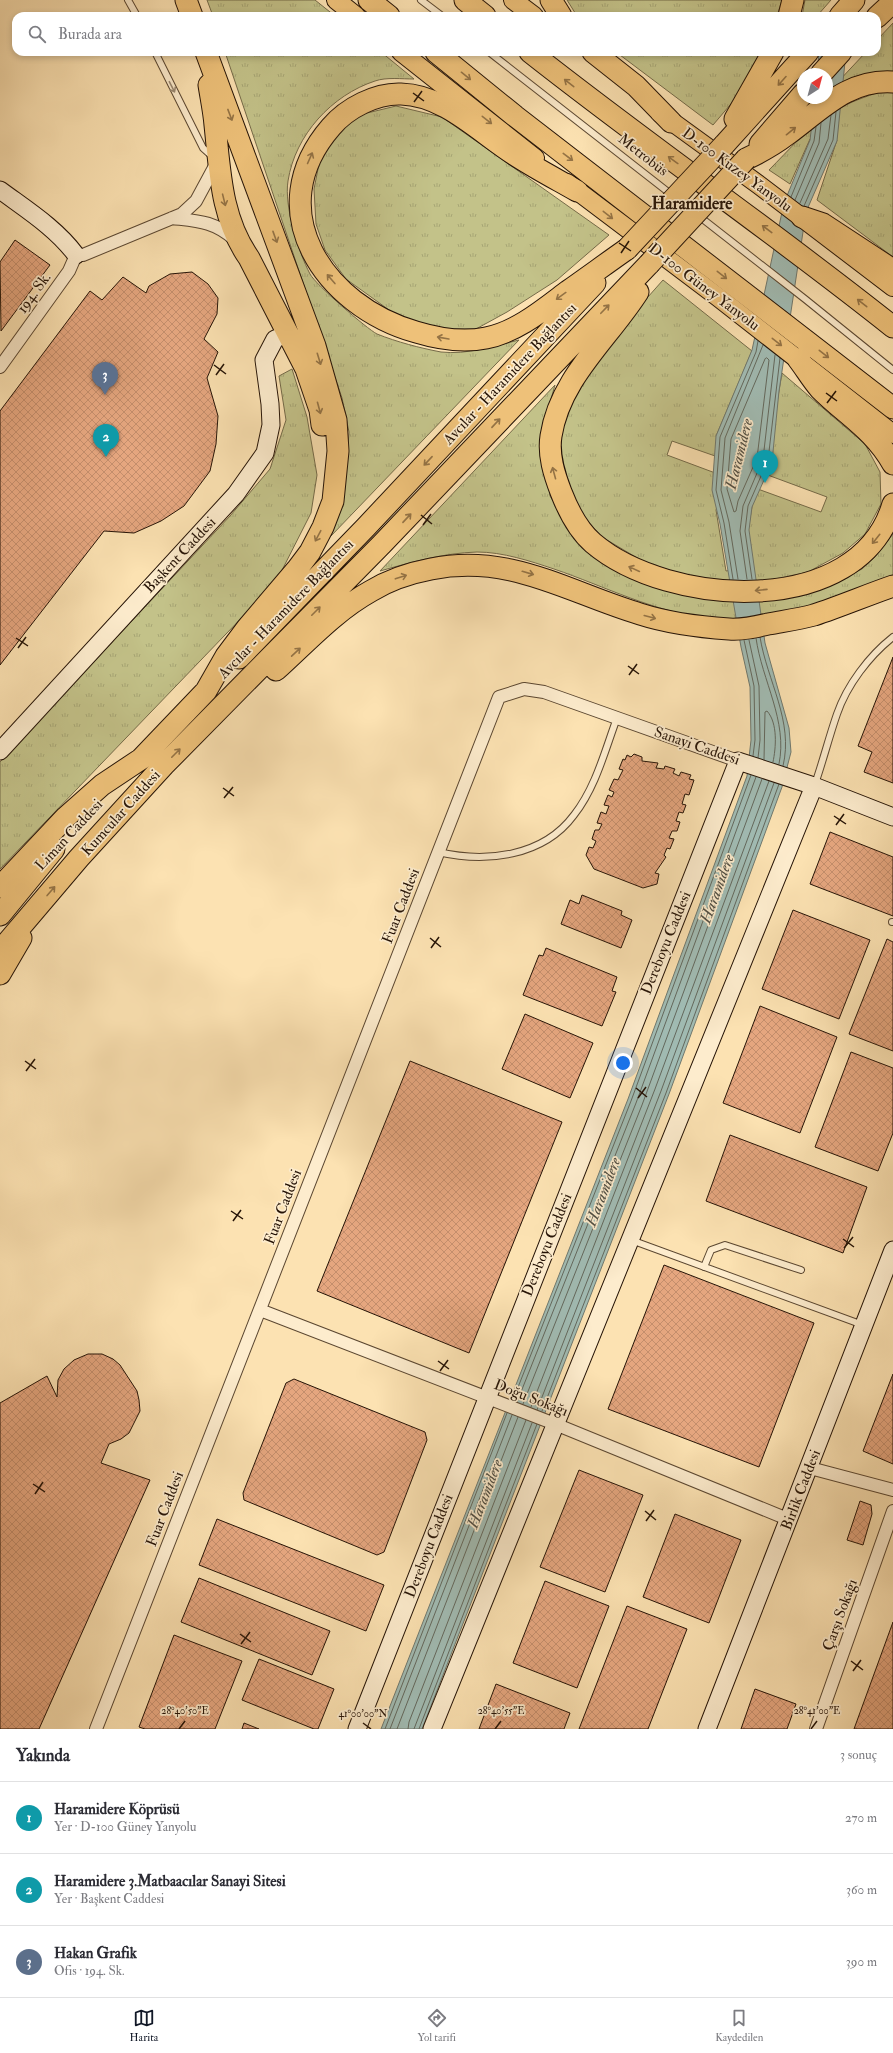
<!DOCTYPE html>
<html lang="tr">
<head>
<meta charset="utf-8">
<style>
  :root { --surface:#fff; --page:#f2f2f3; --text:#2b2b33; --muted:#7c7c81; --line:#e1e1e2; --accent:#111827 }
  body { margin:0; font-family:"IM FELL Double Pica",serif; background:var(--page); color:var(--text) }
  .compass { position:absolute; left:797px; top:68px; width:36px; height:36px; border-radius:50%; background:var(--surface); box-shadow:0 2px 6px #0003; rotate:36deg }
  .you { position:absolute; left:623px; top:1063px; width:14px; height:14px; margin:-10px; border:3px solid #fff; border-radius:50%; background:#1a73e8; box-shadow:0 0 0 6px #1a73e833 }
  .badge { display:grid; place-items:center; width:26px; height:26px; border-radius:50%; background:var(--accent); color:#fff; font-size:13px; font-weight:700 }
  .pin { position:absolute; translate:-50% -33px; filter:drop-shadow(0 1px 2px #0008) }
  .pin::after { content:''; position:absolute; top:21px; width:14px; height:12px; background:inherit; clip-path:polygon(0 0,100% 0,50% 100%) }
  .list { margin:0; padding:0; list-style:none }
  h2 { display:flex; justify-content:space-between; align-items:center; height:52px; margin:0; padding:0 16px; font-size:17px }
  h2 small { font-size:13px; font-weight:400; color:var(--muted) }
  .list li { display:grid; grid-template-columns:26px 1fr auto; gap:12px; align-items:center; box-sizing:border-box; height:72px; padding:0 16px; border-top:1px solid var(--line) }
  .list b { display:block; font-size:15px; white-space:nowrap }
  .list p { margin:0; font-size:13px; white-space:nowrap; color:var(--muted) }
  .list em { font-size:13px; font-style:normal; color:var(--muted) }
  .icon { flex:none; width:22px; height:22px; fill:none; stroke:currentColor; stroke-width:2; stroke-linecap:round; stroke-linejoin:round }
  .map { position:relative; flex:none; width:893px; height:1729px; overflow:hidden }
  .search { position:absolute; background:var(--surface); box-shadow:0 2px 6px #0003; left:12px; right:12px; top:12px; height:44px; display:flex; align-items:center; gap:10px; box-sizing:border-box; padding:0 14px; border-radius:12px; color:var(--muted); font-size:15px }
  .sheet { height:268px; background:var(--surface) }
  nav { display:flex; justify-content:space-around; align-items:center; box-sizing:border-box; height:56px; border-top:1px solid var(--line); background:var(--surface); font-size:11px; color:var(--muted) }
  nav a { display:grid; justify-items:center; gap:2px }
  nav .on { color:var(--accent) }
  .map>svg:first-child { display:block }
</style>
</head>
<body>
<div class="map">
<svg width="893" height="1729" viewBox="0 0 893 1729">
  <defs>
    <pattern id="grass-tufts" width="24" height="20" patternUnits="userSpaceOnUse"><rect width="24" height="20" fill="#c3c289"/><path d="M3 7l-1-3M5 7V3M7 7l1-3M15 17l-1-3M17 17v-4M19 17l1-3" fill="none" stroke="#a7a675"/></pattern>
    <pattern id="building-cross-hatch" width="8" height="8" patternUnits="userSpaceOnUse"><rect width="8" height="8" fill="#e5a67f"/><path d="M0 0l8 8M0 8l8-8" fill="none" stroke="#c48e6c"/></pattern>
  </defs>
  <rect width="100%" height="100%" fill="#fce2b2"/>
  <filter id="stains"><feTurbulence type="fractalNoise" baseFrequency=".005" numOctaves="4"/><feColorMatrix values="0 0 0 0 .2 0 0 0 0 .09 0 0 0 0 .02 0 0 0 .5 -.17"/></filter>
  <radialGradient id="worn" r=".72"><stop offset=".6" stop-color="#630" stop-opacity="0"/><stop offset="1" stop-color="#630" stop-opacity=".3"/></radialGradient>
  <!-- grass -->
  <path fill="url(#grass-tufts)" stroke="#746a48" d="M207 0H315L335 16H213Z
    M567 0H782L777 16H577Z
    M805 0H831L817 16H802Z
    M893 23V73H877L836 84 866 52H877V40Z
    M225 52H381L414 79C402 79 386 77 375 81 332 95 295 135 288 181 284 206 298 251 310 274 315 284 367 329 377 334 397 342 420 348 441 352 467 355 494 346 519 340L331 536 344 497 347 463 349 432 342 398Z
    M616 52H763L736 98 713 125Z
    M882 91 893 92V257L817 200 837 140 810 139 790 184 769 170C789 150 809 126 833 112 849 102 865 97 882 91Z
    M396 106 442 117 609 235 557 280 507 312 476 329H445L403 320 346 279 325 250 316 224 314 189 320 159 336 132 359 115Z
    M663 280 752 351 717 434 718 457 672 441 667 455 726 477 716 510 726 571 750 567 748 531 755 488 821 512 827 497 765 474 782 373 865 444 880 472 881 504 865 534 843 553 808 572 770 580 741 581 700 580 644 562 602 537 576 508 562 477 560 447 561 430 571 400 585 374 632 315Z
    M292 369 307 417 317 475 311 513 276 582 0 869V762L230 516 270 469 286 420 279 376Z
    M555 385 543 427 550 496 573 532 610 566 636 580 665 589 833 583 862 569 875 557 893 534V577C835 598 772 623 709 618 656 613 604 586 554 569 530 561 503 552 477 552 444 553 412 562 380 571Z"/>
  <!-- water -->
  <path fill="#a1bcb4" stroke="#6f786e" d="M819 52H846L837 141 806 212 779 391 772 462 752 507 749 530 765 643 789 728 791 752 782 787 669 1094 422 1729H381L628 1099 747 776 751 740 750 687 741 647 720 524 712 490 716 436 752 350 784 203 810 140 815 98H827V74H817Z"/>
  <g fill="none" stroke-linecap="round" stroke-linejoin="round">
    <!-- shore -->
    <path stroke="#63685d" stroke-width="1" d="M791 197 814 141 816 127
      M795 200 819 143 821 123
      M800 203 828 139 831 115
      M804 206 833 140 836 112
      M767 358 769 360 757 458 738 501 736 511 734 512 727 489 731 439 765 359Z
      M733 579 724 523 716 490 720 437 756 352 758 341
      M738 579 729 522 721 490 725 438 763 345
      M747 579 740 531 743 506 763 459 775 355
      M752 579 745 531 748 506 768 460 780 358
      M760 637C767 681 794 721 783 766
      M756 638C762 681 788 721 779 764
      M744 640 754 686 755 740 753 756
      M749 640 759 686 760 740 758 758
      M764 760 765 712 767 711C778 723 776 748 773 762
      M513 1400 631 1101 751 775
      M517 1402 636 1103 756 777
      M523 1404 642 1105 762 779
      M531 1407 655 1089 769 781
      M537 1410 661 1091 774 783
      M542 1411 666 1093 779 784
      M385 1729 507 1413
      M390 1729 512 1415
      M397 1729 518 1417
      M408 1729 409 1722 526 1420
      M414 1729 532 1423
      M419 1729 537 1424"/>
  </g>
  <!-- building -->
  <path fill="url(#building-cross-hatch)" stroke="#251306" d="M15 240 50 265 1 331 0 262Z
    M192 272 208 284 218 298 217 314 204 339 218 352 207 378 218 416 216 444 210 471 184 506 161 521 134 533 104 531 0 665V411L90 291 102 300 123 277 146 293 149 286 170 274Z
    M893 657V783L864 772 872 752 858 746Z
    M634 754 642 757V761L658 763 656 768 664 769 665 766 675 769 673 773 679 776 681 772 691 775 689 779 694 780 689 795 685 794 682 804 686 805 683 813 679 812 676 821 680 822 677 831H672L669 838 674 839 670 849 667 848 664 855 666 857 655 873 659 874 657 884 643 888 594 869 586 855 589 847 593 848 596 841 592 839 595 830H599L602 824 597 823 601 812 606 814 609 806 604 805 608 795 612 797 614 792 609 790 614 779 618 780 623 770 619 769 623 759 625 760 627 755 631 757Z
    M830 832 893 857V916L810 884Z
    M582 895 622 911 621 915 632 920 621 948 561 924 570 900 579 904Z
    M793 910 870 940 839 1019 762 989Z
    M887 939 893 942V1051L849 1034Z
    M546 948 617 977 612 991 616 992 602 1026 523 995 539 955 543 956Z
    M760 1006 837 1037 800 1133 723 1103Z
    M525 1014 593 1043 570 1098 502 1069Z
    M851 1052 893 1068V1133L878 1171 815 1147Z
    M410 1061 562 1122 469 1353 317 1291Z
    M730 1135 867 1187 843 1253 706 1201Z
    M664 1265 814 1323 759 1467 608 1409Z
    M88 1354H102L113 1359 120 1365 137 1391 139 1400 140 1411 129 1433 121 1439 109 1444 101 1463 150 1480 39 1729H0V1403L47 1376 57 1397 58 1380 64 1369 74 1360Z
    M893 1374V1464L863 1451Z
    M294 1379 425 1432 427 1440 384 1552 377 1555 244 1500 243 1493 286 1383Z
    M579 1470 643 1495 605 1592 540 1567Z
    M860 1501 871 1505 872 1514 863 1545 847 1540Z
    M675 1514 741 1540 709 1623 643 1597Z
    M217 1519 384 1585 366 1631 199 1565Z
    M199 1578 330 1631 312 1675 181 1622Z
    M545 1581 609 1606 577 1688 513 1663Z
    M627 1606 687 1629 648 1729H579Z
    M893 1622V1729H854Z
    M174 1635 242 1661 215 1729H145L139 1727Z
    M259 1659 334 1689 318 1729H314L242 1700Z
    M496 1684 570 1713 564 1729H479Z
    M755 1689 796 1704 787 1729H741Z
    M244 1723 259 1729H242Z"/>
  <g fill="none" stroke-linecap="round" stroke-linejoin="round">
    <defs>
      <path id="lane" d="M128 0 137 16
        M421 0 442 16
        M155 52 203 148 213 157
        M489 52 805 299 893 370
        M815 784C823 761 829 737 837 714 847 685 869 656 893 637
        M438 852C486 863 543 857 574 815 596 787 605 750 617 718
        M892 922H893
        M631 1240 863 1325
        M704 1267 711 1250 725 1245 801 1270"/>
      <path id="street" d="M172 218C197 221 214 221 234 239
        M0 367 69 271 76 255H83L182 214 196 201 216 164
        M260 1310 555 1424 790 1520
        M810 1468 893 1490
        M96 1729 499 697 524 689 544 692 738 761
        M816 1729 893 1511"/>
      <path id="secondary" d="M0 190C27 210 56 228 76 255
        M0 751 236 494 265 453 271 425 270 404 264 360 275 339 287 334
        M357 1729 738 761 814 786 893 817
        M432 1729 814 786
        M707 1729 893 1250"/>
      <path id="primary" d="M336 0 356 16
        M513 0 534 16
        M401 52 535 158
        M660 113 759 185 893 287
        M567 183 718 297 893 434"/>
      <path id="highway" d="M186 0 192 16
        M369 0 389 16
        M465 0 485 16
        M551 0 561 16
        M789 16 793 0
        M840 16 854 0
        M877 17 893 2
        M436 52 515 116 893 408
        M530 52C649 146 774 232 893 327
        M593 52 636 86 671 122
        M821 74 841 52
        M209 85C211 98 214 112 215 125 220 172 221 218 249 258L306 369 320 410 322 425
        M735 119 773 52
        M760 144 803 94
        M724 145 808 52
        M746 159C761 152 775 144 788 134 821 110 848 79 893 82
        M577 191C556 179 535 168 515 155 480 133 445 95 401 94 376 93 347 108 331 127 259 210 324 306 416 332 439 339 462 343 486 338 517 332 544 309 568 291 588 277 607 263 627 249
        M802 217 823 224 893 270
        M638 292C608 339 560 378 551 436 548 455 554 474 561 492 568 510 578 530 593 543 668 607 859 620 893 504
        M798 359C805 368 812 380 820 389 847 416 873 429 893 464
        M239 658 366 527 595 283
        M276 670C307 642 335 611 371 591 389 580 410 573 431 569 510 553 567 592 640 614 668 623 699 627 729 629 742 630 755 627 768 624 784 621 799 619 814 615 841 606 867 595 893 586
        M0 887 66 817 102 785 141 759 206 691 226 656 247 628 298 568 310 552 323 527 333 501 338 451 336 420 315 346 206 52
        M0 915 54 849
        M0 951 79 858 164 765 382 544 649 264
        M0 974 21 938"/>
    </defs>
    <!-- lane casing -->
    <use href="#lane" stroke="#5b4731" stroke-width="8"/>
    <!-- street casing -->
    <use href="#street" stroke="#5b4731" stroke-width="14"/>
    <!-- secondary casing -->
    <use href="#secondary" stroke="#251306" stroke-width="19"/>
    <!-- primary casing -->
    <use href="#primary" stroke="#251306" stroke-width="20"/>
    <!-- highway casing -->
    <use href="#highway" stroke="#251306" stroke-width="23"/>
    <!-- lane -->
    <use href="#lane" stroke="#fdeccd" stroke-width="6"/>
    <!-- street -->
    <use href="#street" stroke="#fdeccd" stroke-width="12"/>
    <!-- secondary -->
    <use href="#secondary" stroke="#fdeccd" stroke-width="17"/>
    <!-- primary -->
    <use href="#primary" stroke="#eec179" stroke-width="18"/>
    <!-- highway -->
    <use href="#highway" stroke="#eec179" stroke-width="21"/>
    <defs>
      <path id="highway-bridge" d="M627 249 724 145
        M649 264 746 159"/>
    </defs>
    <!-- highway-bridge casing -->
    <use href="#highway-bridge" stroke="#251306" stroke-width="23" stroke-linecap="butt"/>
    <!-- highway-bridge -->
    <use href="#highway-bridge" stroke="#eec179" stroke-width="21"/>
  </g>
  <!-- one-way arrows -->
  <defs><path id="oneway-shaft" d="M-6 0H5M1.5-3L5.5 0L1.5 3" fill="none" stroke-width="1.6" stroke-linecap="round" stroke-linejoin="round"/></defs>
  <g stroke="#947345">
    <use href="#oneway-shaft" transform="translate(466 76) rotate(39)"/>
    <use href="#oneway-shaft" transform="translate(782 81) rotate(132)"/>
    <use href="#oneway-shaft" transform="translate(569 83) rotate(-142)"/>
    <use href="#oneway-shaft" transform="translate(230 115) rotate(69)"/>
    <use href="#oneway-shaft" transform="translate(487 120) rotate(38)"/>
    <use href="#oneway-shaft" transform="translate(791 131) rotate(-39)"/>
    <use href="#oneway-shaft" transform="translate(568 157) rotate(37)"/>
    <use href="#oneway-shaft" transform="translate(310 158) rotate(-66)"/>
    <use href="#oneway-shaft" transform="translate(673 160) rotate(-144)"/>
    <use href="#oneway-shaft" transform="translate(224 200) rotate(76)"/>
    <use href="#oneway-shaft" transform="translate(608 215) rotate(38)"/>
    <use href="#oneway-shaft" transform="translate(767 229) rotate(-143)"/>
    <use href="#oneway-shaft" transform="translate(275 237) rotate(70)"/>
    <use href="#oneway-shaft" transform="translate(722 275) rotate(38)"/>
    <use href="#oneway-shaft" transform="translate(331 279) rotate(-131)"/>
    <use href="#oneway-shaft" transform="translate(561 296) rotate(144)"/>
    <use href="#oneway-shaft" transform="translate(862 303) rotate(-142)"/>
    <use href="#oneway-shaft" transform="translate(605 309) rotate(-46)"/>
    <use href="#oneway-shaft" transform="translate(443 338) rotate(-170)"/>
    <use href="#oneway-shaft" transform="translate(777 342) rotate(38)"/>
    <use href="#oneway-shaft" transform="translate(824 354) rotate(38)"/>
    <use href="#oneway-shaft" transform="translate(319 359) rotate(73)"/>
    <use href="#oneway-shaft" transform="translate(319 408) rotate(75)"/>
    <use href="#oneway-shaft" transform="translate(496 423) rotate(-47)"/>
    <use href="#oneway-shaft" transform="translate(428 461) rotate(133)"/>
    <use href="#oneway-shaft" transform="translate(554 473) rotate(-105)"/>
    <use href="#oneway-shaft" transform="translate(407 518) rotate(-47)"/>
    <use href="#oneway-shaft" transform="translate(318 536) rotate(118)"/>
    <use href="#oneway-shaft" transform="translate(876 539) rotate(129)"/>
    <use href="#oneway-shaft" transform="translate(634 569) rotate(-155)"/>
    <use href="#oneway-shaft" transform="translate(528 573) rotate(16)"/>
    <use href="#oneway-shaft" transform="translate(401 577) rotate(-18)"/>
    <use href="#oneway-shaft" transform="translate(761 590) rotate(174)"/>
    <use href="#oneway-shaft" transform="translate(316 611) rotate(-45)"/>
    <use href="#oneway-shaft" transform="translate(650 617) rotate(15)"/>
    <use href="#oneway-shaft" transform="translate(296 652) rotate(-43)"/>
    <use href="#oneway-shaft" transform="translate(176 753) rotate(-45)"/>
    <use href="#oneway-shaft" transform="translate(51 891) rotate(-49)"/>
  </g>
  <use stroke="#9c8a73" href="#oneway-shaft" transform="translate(172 87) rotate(63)"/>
  <!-- ticks -->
  <path fill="none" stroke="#251306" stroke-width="1.5" d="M413 93 424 101M414 102 422 91M619 243 631 251M621 253 629 241M214 365 226 374M216 375 224 364M826 393 837 401M827 403 836 391M421 515 432 524M423 525 431 514M16 638 28 646M18 648 26 637M628 666 639 674M629 675 637 664M223 788 234 796M224 798 233 787M834 816 846 824M836 825 844 814M430 938 441 947M431 948 439 937M25 1061 36 1069M26 1071 35 1059M636 1088 647 1097M638 1098 646 1087M231 1211 243 1219M233 1221 241 1210M843 1239 854 1247M844 1248 853 1237M438 1361 449 1369M440 1371 448 1360M33 1484 45 1492M35 1494 43 1482M645 1511 656 1520M646 1521 654 1510M240 1634 251 1642M241 1644 250 1632M851 1661 863 1670M853 1671 861 1660M363 1723 371 1729M179 1729 185 1721M495 1729 501 1721M811 1729 817 1721"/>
  <g text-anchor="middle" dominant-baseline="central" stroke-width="3.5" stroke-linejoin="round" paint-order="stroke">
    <!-- street labels -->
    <g font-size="15" fill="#251306" stroke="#fdeccd">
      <text transform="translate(643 155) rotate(38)">Metrobüs</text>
      <text transform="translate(737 170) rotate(36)">D-100 Kuzey Yanyolu</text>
      <text transform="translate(704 287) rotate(37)">D-100 Güney Yanyolu</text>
      <text transform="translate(34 293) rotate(-54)">194. Sk.</text>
      <text transform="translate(510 374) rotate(-47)">Avcılar - Haramidere Bağlantısı</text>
      <text transform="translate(180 555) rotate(-47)">Başkent Caddesi</text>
      <text transform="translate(286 609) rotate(-46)">Avcılar - Haramidere Bağlantısı</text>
      <text transform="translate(697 746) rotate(19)">Sanayi Caddesi</text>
      <text transform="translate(121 813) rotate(-48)">Kumcular Caddesi</text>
      <text transform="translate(69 835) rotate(-47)">Liman Caddesi</text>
      <text transform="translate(401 906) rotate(-69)">Fuar Caddesi</text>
      <text transform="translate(666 943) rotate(-68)">Dereboyu Caddesi</text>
      <text transform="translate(283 1207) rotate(-69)">Fuar Caddesi</text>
      <text transform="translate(547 1245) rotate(-68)">Dereboyu Caddesi</text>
      <text transform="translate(531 1398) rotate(21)">Doğu Sokağı</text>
      <text transform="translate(801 1490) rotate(-69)">Birlik Caddesi</text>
      <text transform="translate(165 1509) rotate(-69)">Fuar Caddesi</text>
      <text transform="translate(429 1546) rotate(-69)">Dereboyu Caddesi</text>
      <text transform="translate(840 1615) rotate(-70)">Çarşı Sokağı</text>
    </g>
    <!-- water labels -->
    <g font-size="16" font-style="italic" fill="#504e43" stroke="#fdeccd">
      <text transform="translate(739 454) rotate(-76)">Haramidere</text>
      <text transform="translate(717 889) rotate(-70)">Haramidere</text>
      <text transform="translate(603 1192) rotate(-69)">Haramidere</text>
      <text transform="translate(485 1494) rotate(-69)">Haramidere</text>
    </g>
    <!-- quarter labels -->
    <g font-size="17" font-weight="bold" fill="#251306" stroke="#fdeccd">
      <text x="692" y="203">Haramidere</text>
    </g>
  </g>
  <g font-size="10" text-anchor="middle" fill="#251306" stroke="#fdeccd" stroke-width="3.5" stroke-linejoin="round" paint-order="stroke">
    <text x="185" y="1714">28°40'50"E</text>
    <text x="501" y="1714">28°40'55"E</text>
    <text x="817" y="1714">28°41'00"E</text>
    <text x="363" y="1717">41°00'00"N</text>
  </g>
  <rect width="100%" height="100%" filter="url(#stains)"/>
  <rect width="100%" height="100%" fill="url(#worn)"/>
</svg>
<svg class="compass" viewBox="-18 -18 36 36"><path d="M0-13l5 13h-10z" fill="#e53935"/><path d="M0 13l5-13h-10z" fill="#7c7c81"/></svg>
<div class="you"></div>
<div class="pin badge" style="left:765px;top:483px;background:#0f9aa8">1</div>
<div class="pin badge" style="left:106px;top:457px;background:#0f9aa8">2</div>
<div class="pin badge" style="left:105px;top:395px;background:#5c6f8a">3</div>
<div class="search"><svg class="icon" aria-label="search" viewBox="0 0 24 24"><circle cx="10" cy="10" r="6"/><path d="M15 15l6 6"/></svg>Burada ara</div>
</div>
<section class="sheet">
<h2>Yakında<small>3 sonuç</small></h2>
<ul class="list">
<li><span class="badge" style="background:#0f9aa8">1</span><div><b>Haramidere Köprüsü</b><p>Yer · D-100 Güney Yanyolu</p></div><em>270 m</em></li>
<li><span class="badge" style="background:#0f9aa8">2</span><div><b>Haramidere 3.Matbaacılar Sanayi Sitesi</b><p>Yer · Başkent Caddesi</p></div><em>360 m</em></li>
<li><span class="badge" style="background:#5c6f8a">3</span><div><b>Hakan Grafik</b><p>Ofis · 194. Sk.</p></div><em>390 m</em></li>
</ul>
</section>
<nav>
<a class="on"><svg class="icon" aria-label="map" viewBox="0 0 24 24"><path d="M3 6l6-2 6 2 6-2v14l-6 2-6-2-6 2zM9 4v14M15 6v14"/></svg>Harita</a>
<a><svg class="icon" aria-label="directions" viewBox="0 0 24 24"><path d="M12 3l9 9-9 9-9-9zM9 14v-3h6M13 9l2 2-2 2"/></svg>Yol tarifi</a>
<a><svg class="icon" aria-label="saved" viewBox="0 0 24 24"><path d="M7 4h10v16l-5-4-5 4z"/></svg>Kaydedilen</a>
</nav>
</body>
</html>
